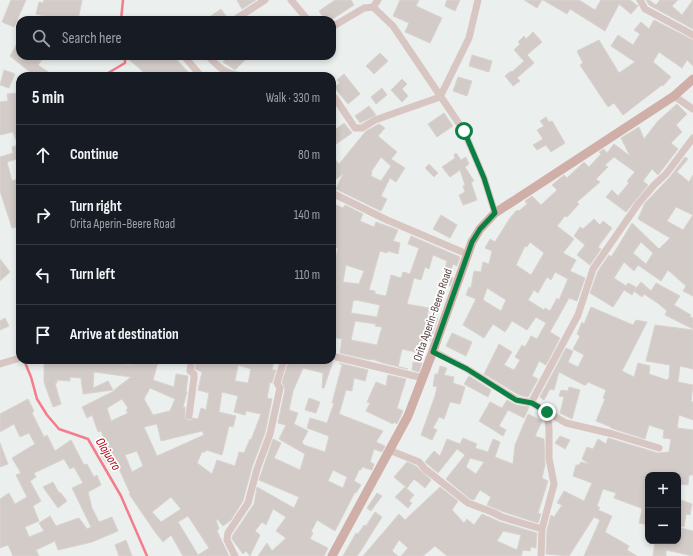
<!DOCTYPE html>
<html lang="en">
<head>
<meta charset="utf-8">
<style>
  :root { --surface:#171b24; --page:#20242c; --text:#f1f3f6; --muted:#9ea1a6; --line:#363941 }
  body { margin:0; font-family:"Sofia Sans Condensed",sans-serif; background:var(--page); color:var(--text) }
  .controls { position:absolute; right:12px; bottom:12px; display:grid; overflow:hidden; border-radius:8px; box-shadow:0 2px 6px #0003 }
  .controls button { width:36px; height:36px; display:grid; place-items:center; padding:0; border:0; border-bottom:1px solid var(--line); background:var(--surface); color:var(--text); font:20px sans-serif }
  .stop { position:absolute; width:12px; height:12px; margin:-9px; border:3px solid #0b8043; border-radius:50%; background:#fff }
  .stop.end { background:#0b8043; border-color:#fff; box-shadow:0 1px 4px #0008 }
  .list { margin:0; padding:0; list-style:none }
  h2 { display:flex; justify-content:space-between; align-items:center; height:52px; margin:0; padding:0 16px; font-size:17px }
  h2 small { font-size:13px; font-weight:400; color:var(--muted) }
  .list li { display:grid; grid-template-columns:26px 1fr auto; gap:12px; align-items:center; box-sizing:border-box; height:60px; padding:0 16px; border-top:1px solid var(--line) }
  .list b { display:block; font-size:15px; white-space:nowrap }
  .list p { margin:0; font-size:13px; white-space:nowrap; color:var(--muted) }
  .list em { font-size:13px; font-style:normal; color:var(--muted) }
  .icon { flex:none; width:22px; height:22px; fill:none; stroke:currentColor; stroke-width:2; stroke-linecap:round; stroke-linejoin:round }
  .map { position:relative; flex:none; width:693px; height:556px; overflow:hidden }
  .search { position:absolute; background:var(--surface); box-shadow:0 2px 6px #0003; left:16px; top:16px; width:320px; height:44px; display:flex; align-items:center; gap:10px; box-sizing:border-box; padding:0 14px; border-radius:12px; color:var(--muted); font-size:15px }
  .panel { position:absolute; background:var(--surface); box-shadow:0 2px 6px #0003; left:16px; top:72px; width:320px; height:292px; border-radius:12px }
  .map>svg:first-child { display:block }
</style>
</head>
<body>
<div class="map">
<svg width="693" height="556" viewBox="0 0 693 556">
  <rect width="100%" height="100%" fill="#ebefee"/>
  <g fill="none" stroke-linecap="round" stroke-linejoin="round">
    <!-- stream -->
    <path stroke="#f57c8a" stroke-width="2.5" d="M121 20 123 0
      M103 76 125 63V56
      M24 360 31 377 37 399 47 415 59 429 88 439 121 496 147 556"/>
  </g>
  <!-- building -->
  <path fill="#d2cbc8" stroke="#d9d3cf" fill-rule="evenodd" d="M11 0H26L14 27 2 22Z
    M44 0H82L78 20 63 17 62 20 36 14 39 2 43 3Z
    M237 0H256L242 9Z
    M335 0H351L354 5 331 20H325L319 11Z
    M400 0H419L416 6 442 18 430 43 405 32 409 23 393 16Z
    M447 0H460L455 11 445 6Z
    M524 0H542L537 8Z
    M543 0H579L595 10 601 0H630L638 6 631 14 619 4 605 31 570 9 567 14Z
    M646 0H649L656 5 660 0H678L672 6 682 15 693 0V29L649 5Z
    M221 9 229 20H205Z
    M654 20 693 40V66L687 60 682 68 659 52 653 62 671 77 663 86 662 85 623 115 614 103 608 107 580 65 583 63 577 51 599 40 619 73 635 62 611 46 618 35 633 45 640 34 634 30 641 22 649 29Z
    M533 32 542 42 527 55 534 63 517 78 520 81 513 86 505 76 511 71 512 72 524 61 514 50 520 44 518 42 524 36 526 39Z
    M20 38V56H45L38 65 54 76H35L10 56Z
    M380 53 388 61 374 74 366 66Z
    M472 55 492 61 489 72 469 66Z
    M125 56H149L152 59 155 56H173L192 76H148Z
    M230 56H249L235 70 223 62Z
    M4 70 15 74 9 88 0 85Z
    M344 74 360 94 348 104 334 87 340 83 337 80Z
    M458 77 472 81 467 96 453 91Z
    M402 79 407 84 402 89 408 96 402 102 391 90Z
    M382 88 387 95 376 104 371 97Z
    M17 93 20 119V158L7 162 12 181 20 178V226L12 228 0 191V157L13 153 12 147 18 145 13 132 0 135V102L8 101 7 94Z
    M677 104 687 114 676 125 682 132 671 143 678 149 658 175 652 169 643 181 648 185 626 212 606 197 612 190 618 196 629 183 627 181 635 172 614 157 605 165 608 167 596 179 600 182 577 202 579 204 567 217 565 216 557 226 574 239 563 253 576 260 570 271 585 278 577 301 569 298 550 332 560 338 546 365 539 361 532 376 538 379 528 397 519 395 484 374 499 344 512 352 504 365 514 370 520 360 515 357 522 345 525 347 531 336 537 339 546 323 536 317 527 330 512 321 505 332 493 324 484 338 463 325 476 299 466 295 469 287 471 288 474 271 481 272 483 262 489 264 492 251 485 248 490 239 495 242 510 218 517 210 519 211 527 204 525 201 532 196 541 205 557 190 552 185 564 175 567 178 584 162 589 167 601 154 599 152 604 149 607 153 614 144 630 156 621 138 639 127 644 139 658 121ZM530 242 544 253 531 275 516 265 525 246 527 247ZM555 272 568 279 559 300 557 298 550 311 545 308 544 310 528 300 534 290 538 293 547 277 551 280ZM487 288 506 300 501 311 483 300Z
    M369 106 376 115 360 123 355 116Z
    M444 113 453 126 437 137 428 124Z
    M546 117 549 122 552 121 565 143 551 152 546 145 537 150 533 145 543 139 537 130 544 126 540 121Z
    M344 123 352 133 332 147V132Z
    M379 124 385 128 378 136 397 152 391 159 405 168 396 182 390 178 381 196 387 199 381 211 336 189 343 174 332 182V156L339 164 366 131ZM381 157 391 166 381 181 371 176 372 173 371 172Z
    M456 153 461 160 466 157 469 164 465 167 474 181 471 182 477 200 463 205 459 195 465 192 463 186 465 185 460 170 450 177 442 167 455 158 454 155Z
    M685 157 688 159 677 172 689 182 693 175V296L683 291 686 286 668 270 661 281 638 265 634 271 624 262 614 278 626 286 628 283 636 287 632 295 624 290 613 307 590 293 598 271 609 255 611 257 617 248 632 223 659 249 670 238 638 219 645 203 670 177ZM676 207 693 215 683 230 667 221ZM641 242 653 253 646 264 633 253Z
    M429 164 438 173 434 177 425 168Z
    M332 203 343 208 345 205 363 214 360 221 374 227 376 222 398 230 393 241 400 243 398 254 388 251 387 253 380 251 369 290 375 291V294L386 296 391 275 401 278 403 272 410 274 419 248 408 244 411 236 460 257 457 266 453 264 449 276 453 278 450 286 442 283 447 261 433 255 429 269 425 267 421 280 414 278 407 304 429 308 427 316 438 318 430 341 424 340 420 353 402 349 398 367 408 369 383 363 372 359 371 360 340 353 342 339 332 337V271L338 248 332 247ZM346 265 364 271 359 284 343 282ZM356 300 380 305 377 317 351 313 353 301ZM355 321 376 324 375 326 382 327 377 345 351 340Z
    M441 215 457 225 450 238 433 229Z
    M594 219 600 225 603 221 612 228 598 247 601 249 590 265 577 255 585 245 574 236 580 227 583 229Z
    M0 259 10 272 0 281Z
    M641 282 651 291 656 283 680 296 674 305 691 315 690 317 693 318V329L665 315 667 311 659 304 644 294 642 297 634 291Z
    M591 307 633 325 636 320 647 322 622 371 634 377 638 363 650 366 649 374 667 380 669 378 670 365 646 361 655 325 693 330V369L680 366 678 382 693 385 691 402H693V420L679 415 677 428 693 430V475H689L688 485 678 484V475H648V525L639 523 642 510 641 508 614 498 616 493 603 489 597 506 600 508 598 510 612 516 605 532 629 546 627 550 637 556H584L600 520 594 517 569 556 546 554 547 530 551 515 554 517 562 505 557 503 564 491 584 501 592 483 573 476 576 465H579L581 462 589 464 582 459 587 447 593 449 598 439 606 444 608 438 658 453 669 452 671 439 663 438 664 430 649 425 645 439 611 428V427L596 421 605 399 603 398 606 390 588 382 586 385H584L559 372 554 390 550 389 544 400 540 397 566 348 573 351 568 362 578 367 584 355 573 349 580 336 577 334 582 322 584 324Z
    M5 318 9 326 0 330V321Z
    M452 333 472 342 466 356 446 346Z
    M69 360H96L132 365V360H152L158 362 153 380 174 387 176 374 188 376 186 391 187 392 183 407H185V418L189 421 193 418 198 419 201 408 206 410 209 393 198 390 202 372 195 369 197 360H246L255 363 256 360H274L272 370H276L272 383 270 382 267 398 272 399 265 433 252 467 243 501 231 520 223 526 217 519 216 520 219 529 217 531 229 556H183L171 535 163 542 155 532 129 494 130 493 115 460 107 464 100 453 108 448 101 431 98 432 92 415 87 418 82 407 116 390H114L131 377 94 372 93 388 108 381 113 390 83 394 81 378 70 377V381L57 380V383H55L61 404 53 407 44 382V363H65L66 361ZM238 365 251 369 248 383 235 381ZM150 388 175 399 170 411 153 415 144 399ZM222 392 238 396 234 412 245 415 246 411 261 414 251 440 250 439 244 453 239 452 235 466 217 460 212 474 197 463 202 452H205L206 450 222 455 229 426 233 427 236 416 219 412ZM122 399 128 408 126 410 128 413 111 421 107 408ZM157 424 161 441 202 431 204 435 157 456 144 427ZM137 451 143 466 132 472 125 455ZM171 497 181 509 161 522 152 512ZM188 516 209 548 198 555 178 522Z
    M289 360 333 361 324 388H322L323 373 303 368 293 391 289 410 298 413 294 424 308 431 302 442 304 445 325 452 329 436 307 428 310 418 327 423 334 403H332L342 365 339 363 368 370 365 381 354 378 352 391 346 390 339 414 383 431 376 442 385 446 382 452 374 449 370 462 374 464 372 470 362 467 361 470H359L354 481 361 485 356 493 355 492 335 531 317 520 311 532 313 533 310 539 328 548 324 556H258L267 543 272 551 286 538 276 531 286 517 273 509 266 525 262 522 255 531 260 535 250 556 246 551 243 554 232 539 233 535 254 504 257 487 294 508 299 497 259 480 273 439 281 443 274 458 300 470 305 454 279 439 286 425 278 423 285 389 282 382ZM333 470 347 477 343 488 328 481Z
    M413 362 422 363 419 372 412 370Z
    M440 366 447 368 444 375 454 377 453 383 465 387 460 404 450 402 444 419 439 417 433 428 437 430 432 440 421 435 435 396 437 387 433 386 435 374H438Z
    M388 375 406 379 397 408 403 411 397 424 394 422 393 424 366 411 370 403 367 402 376 382 386 386Z
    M469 376 491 390 488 397 464 384Z
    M569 387 580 390 572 419 560 413 564 397 559 396 561 390 568 391Z
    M309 398 320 402 316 413 305 410Z
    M28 399 34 411 32 413 44 437 47 435 55 451 71 440 84 465 87 464 94 477 97 475 101 485 88 492 92 508 99 522 112 517 118 531 92 542 58 550 55 541 36 550 39 556H13L8 545 0 548V499L9 493 15 504 27 497 16 475 21 473 12 458 35 444 29 433 20 437 14 424 0 432V414ZM64 459 70 469 74 467 83 483 72 488 91 527 87 529 79 518 56 526 50 516 39 523 44 531 29 537 25 527 39 521 33 506 41 501 30 481 36 477 34 473Z
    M507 400 516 405 529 407 524 418 508 410 499 426 506 430 503 436 479 421 490 402 502 408Z
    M528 414 542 421 535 436 544 439 545 465 542 478 548 481 538 513 541 514 538 523 504 512 487 505 491 497 480 490 474 500 470 499 446 479 465 455 457 449 438 473 425 462 434 451 440 456 447 439 460 444 463 438 477 444 475 448 488 452 493 439 500 442 495 457 513 464 515 445ZM470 458 484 462 476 474 466 467Z
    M560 436 570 440 565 449 555 443Z
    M0 443 8 464 0 467Z
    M407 462 416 466 431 480 425 488 414 479 407 488 394 477Z
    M53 482 59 493 60 492 67 501 58 508 43 487Z
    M405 487 414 495 409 501 412 503 408 508 395 497Z
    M440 487 458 501 452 510 464 523 467 519 474 525 482 514 500 522 537 533 536 548 531 547 530 551 523 550 521 556H447L435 546 423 556H401L408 548 399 540 392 551 398 556H363L399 514 405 520ZM503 531 521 535 517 550 497 541Z
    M377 493 382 496 371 511 367 508Z
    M681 500 692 504 690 515 686 514 684 527 678 526Z
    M375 512 382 517 360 552 357 556H343L356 533 358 534 364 525 366 526Z
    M681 528 693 531V556L666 550V556H653L655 541H679Z
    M126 540 132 556H119L115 545Z"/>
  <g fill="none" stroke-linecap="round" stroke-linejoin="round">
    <!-- minor -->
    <path stroke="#d8c6c3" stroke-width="7" d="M291 0 308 20
      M640 0 645 9 693 35
      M373 7 378 0
      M234 20 265 0
      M332 27 364 8 373 7 393 26 464 131 484 178 495 213
      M184 56 201 76
      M208 56C218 67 227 75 243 76
      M674 96 693 109
      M332 97 335 98 355 128H362L375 120 440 97 469 38 478 0
      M332 193 387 220 467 254
      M433 351 467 369 517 400 532 403 566 423 613 434 659 448
      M332 356 423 378
      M0 364 20 358
      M531 403 578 315 593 269 638 204 654 185 666 174 693 138
      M189 416 194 378V374L190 371 192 360
      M389 450 419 462 425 469 468 503 492 512 502 517 542 529
      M235 556 227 540 228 533 248 503 257 469 270 434 280 388 277 383 284 360
      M541 556 542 529 554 484 549 458V428L547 412"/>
    <!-- major -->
    <path stroke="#cfafa8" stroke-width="9" d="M332 556 408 416 433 351 472 242 480 229 495 213 674 96 693 79"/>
  </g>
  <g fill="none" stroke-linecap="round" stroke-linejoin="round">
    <!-- route -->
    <path stroke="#0b8043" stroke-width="5" d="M464 131 484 178 495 213 480 229 472 242 433 352 467 369 516 400 532 403 547 412"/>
  </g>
  <g text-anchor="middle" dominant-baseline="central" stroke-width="3.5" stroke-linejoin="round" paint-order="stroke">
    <!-- street labels -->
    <g font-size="12" fill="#5b4643" stroke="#fff">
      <text transform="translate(433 315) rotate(-71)">Orita Aperin-Beere Road</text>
    </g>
    <!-- water labels -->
    <g font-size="13" font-style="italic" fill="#b10014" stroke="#fff">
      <text transform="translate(108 454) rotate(58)">Olojuoro</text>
    </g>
  </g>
</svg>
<div class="controls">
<button>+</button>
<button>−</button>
</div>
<div class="stop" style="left:464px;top:131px"></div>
<div class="stop end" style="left:547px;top:412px"></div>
<div class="search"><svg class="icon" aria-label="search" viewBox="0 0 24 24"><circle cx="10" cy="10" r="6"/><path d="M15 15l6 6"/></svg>Search here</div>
<section class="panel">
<h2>5 min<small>Walk · 330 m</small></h2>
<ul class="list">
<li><svg class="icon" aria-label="ahead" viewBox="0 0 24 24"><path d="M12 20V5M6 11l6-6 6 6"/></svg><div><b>Continue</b></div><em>80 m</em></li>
<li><svg class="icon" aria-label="right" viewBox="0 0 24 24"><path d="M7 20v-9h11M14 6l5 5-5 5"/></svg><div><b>Turn right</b><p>Orita Aperin-Beere Road</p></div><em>140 m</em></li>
<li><svg class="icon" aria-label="left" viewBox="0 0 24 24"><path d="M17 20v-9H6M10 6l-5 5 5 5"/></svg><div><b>Turn left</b></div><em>110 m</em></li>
<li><svg class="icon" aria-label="arrive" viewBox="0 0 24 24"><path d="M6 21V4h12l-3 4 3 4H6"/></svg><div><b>Arrive at destination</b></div></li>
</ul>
</section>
</div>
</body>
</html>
